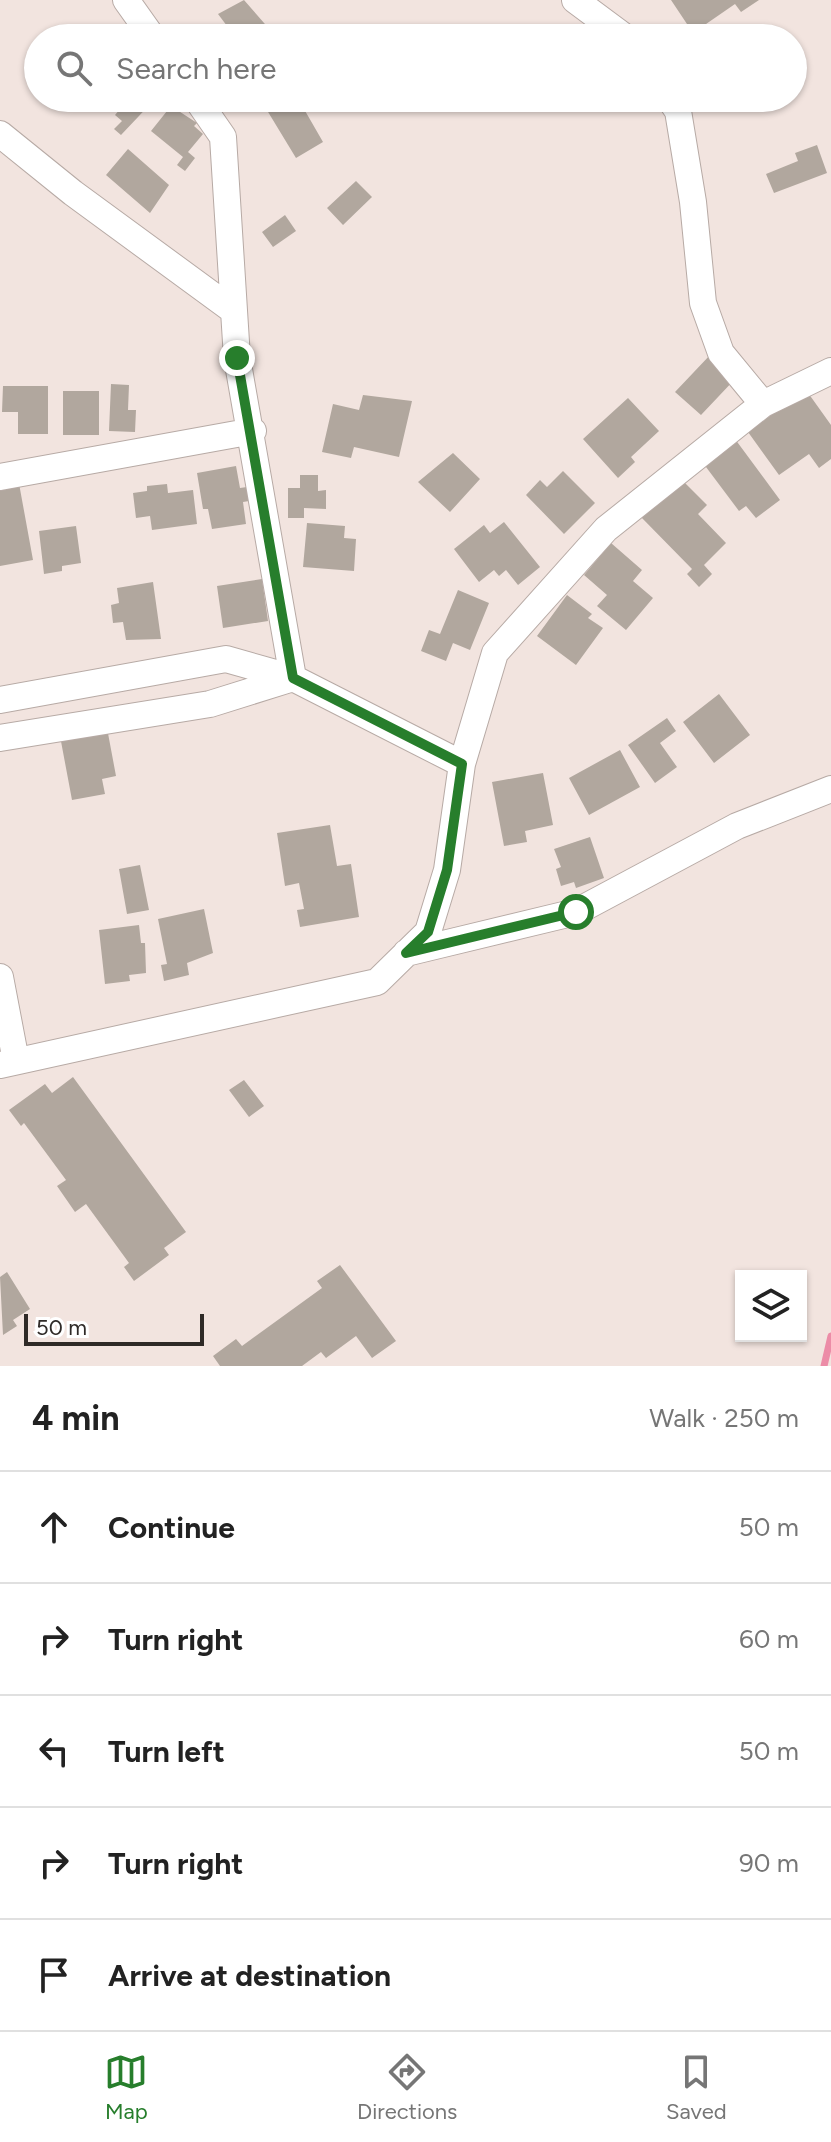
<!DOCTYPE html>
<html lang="en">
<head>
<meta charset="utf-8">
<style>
  :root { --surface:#fff; --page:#f2f2f2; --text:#222; --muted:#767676; --line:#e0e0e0; --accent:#277e2c }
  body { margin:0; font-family:Figtree,sans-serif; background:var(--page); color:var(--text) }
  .controls { position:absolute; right:24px; bottom:24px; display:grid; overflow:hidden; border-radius:0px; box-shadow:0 2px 6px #0004 }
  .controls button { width:72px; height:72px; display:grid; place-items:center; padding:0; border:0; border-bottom:2px solid var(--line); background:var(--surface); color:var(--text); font:40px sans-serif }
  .scale { position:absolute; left:24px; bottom:20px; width:180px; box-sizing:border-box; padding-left:8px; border:4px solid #2f2a27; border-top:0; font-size:22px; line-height:28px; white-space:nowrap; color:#2f2a27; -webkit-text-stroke:6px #fff; paint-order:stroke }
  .stop { position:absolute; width:24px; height:24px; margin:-18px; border:6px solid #277e2c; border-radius:50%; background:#fff }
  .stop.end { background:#277e2c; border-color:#fff; box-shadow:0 2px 8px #0008 }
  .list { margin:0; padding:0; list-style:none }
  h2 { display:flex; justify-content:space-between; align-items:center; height:104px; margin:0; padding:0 32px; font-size:34px }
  h2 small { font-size:26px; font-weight:400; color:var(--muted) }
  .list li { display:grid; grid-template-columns:52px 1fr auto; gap:24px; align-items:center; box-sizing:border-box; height:112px; padding:0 32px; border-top:2px solid var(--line) }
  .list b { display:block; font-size:30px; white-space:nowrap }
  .list em { font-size:26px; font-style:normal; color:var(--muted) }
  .icon { flex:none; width:44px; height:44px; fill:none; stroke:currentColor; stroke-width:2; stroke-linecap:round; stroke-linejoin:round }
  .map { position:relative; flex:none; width:831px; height:1366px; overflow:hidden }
  .search { position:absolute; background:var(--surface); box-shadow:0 2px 6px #0004; left:24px; right:24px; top:24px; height:88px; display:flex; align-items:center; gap:20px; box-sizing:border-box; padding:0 28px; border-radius:44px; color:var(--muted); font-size:30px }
  .sheet { height:664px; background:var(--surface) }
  nav { display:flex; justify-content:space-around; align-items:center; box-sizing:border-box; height:112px; border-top:2px solid var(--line); background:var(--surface); font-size:22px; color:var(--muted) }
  nav a { display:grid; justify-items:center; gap:4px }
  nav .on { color:var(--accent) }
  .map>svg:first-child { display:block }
</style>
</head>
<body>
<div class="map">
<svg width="831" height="1366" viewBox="0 0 831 1366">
  <rect width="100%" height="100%" fill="#f2e4df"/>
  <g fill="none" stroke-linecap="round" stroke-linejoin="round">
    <!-- stream -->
    <path stroke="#ec8ca7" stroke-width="7" d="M824 1366 831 1336"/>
  </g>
  <!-- building -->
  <path fill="#b1a79e" d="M244 0 271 31 262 38H236L218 14Z
    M671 0H759L741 12 735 4 693 33Z
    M108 98H156L121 135 114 129 122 121 115 115 120 109Z
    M268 98H315L317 101 304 109 323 142 296 158 262 102Z
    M171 106 197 123 194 126 203 134 188 152 195 158 185 171 177 165 183 157 151 131Z
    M817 145 827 173 774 193 766 174 798 161 795 153Z
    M128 149 169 185 150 213 106 175Z
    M356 181 372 197 343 225 327 208Z
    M285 215 296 231 273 247 262 232Z
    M711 354 736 378 701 415 675 392Z
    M111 384 129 385 128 410H136L135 432 109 431Z
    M3 386H48V434H18V412H2Z
    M806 390 831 425V459L819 468 809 454 779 475 748 432Z
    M63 391H99V435H63Z
    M363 395 412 401 399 457 354 447 351 458 322 452 333 404 359 410Z
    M628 398 659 431 631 457 635 462 618 478 583 439Z
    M735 439 780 500 756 518 746 506 739 511 703 463Z
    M453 453 480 479 450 512 418 482Z
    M236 466 240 488 247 487 249 501 243 502 246 524 212 529 208 509H203L197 473Z
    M563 471 595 503 564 534 526 495 540 480 547 487Z
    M300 475H318V491L326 490V509L304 508V518H288V488H300Z
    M18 478 33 560 0 566V482Z
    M680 478 707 505 698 514 726 543 704 565 712 574 699 587 687 574 692 569 641 517Z
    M167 484 168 493 193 490 197 524 152 530 150 516 136 518 133 493 147 491V486Z
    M504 522 540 567 518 585 506 570 499 576 494 570 479 582 454 549 484 525 490 533Z
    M307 523 345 526 344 538 356 539 354 571 303 567Z
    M76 526 81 563 62 566V571L44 574 39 531Z
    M611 543 642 570 633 581 653 598 626 630 597 606 607 595 584 575Z
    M262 579 268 621 223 628 217 586Z
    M153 582 161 639 126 640 123 622 113 623 111 605 119 603 117 588Z
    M458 590 489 603 470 650 453 643 446 661 421 651 429 630 440 634Z
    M567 595 592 614 588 618 603 628 576 665 537 636Z
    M719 694 750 735 714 763 683 722Z
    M667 718 676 731 660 743 677 767 655 783 628 745Z
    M107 728 116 776 102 779 105 794 72 800 60 736Z
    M620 750 640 787 589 815 569 778Z
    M543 773 553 825 525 831 527 842 504 846 492 782Z
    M330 825 337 866 351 864 359 917 300 927 297 910 304 909 299 883 285 886 277 833Z
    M590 837 604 878 576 888 574 882 561 886 556 869 561 867 554 849Z
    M140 865 149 910 127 914 119 869Z
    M204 909 213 953 187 963 189 975 164 981 161 965 167 964 158 919Z
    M139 925 141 943H145L146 973 129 975 130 981 105 984 99 930Z
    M73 1077 186 1232 164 1248 169 1255 134 1281 124 1267 129 1263 86 1204 75 1212 57 1186 66 1180 24 1123 21 1126 9 1110 45 1084 52 1093Z
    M244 1080 264 1106 249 1117 229 1090Z
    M340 1265 396 1341 372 1358 356 1336 326 1358 321 1352 302 1366H220L213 1356 236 1339 242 1346 322 1288 317 1281Z
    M7 1272 30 1309 13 1320 17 1326 3 1335 0 1277Z"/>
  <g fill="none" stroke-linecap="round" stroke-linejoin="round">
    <defs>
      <path id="minor" d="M126 0 153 38
        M575 0 626 38
        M196 98 223 137 237 358 293 678
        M669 98 678 111 693 202 703 303 721 353 763 404
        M0 134 73 193 234 311
        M0 477 253 431
        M0 700 226 659 293 678 462 764
        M0 738 210 704 293 678
        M406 953 576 912 737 826 831 789
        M0 977 16 1061
        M0 1065 377 982 428 932 447 870 462 764 495 653 606 529 763 404 831 371"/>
    </defs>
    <!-- minor casing -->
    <use href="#minor" stroke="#b7aaa5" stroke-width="28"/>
    <!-- minor -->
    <use href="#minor" stroke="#fff" stroke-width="26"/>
  </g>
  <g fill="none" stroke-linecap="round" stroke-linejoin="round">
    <!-- route -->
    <path stroke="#277e2c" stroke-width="10" d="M237 358 293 678 462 764 447 870 428 932 406 953 576 912"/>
  </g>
</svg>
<div class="controls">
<button><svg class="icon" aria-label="layers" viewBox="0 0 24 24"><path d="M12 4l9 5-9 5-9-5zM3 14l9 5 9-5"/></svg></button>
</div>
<div class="scale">50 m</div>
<div class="stop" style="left:576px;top:912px"></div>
<div class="stop end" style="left:237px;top:358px"></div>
<div class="search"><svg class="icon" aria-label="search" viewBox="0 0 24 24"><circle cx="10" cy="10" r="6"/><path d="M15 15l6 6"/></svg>Search here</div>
</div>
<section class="sheet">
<h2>4 min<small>Walk · 250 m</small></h2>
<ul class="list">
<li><svg class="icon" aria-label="ahead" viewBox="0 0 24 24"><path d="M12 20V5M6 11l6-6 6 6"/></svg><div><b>Continue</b></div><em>50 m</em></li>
<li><svg class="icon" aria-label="right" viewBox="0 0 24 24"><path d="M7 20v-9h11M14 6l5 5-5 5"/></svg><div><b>Turn right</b></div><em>60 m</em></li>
<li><svg class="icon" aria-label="left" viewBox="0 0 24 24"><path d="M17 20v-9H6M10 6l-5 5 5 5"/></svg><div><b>Turn left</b></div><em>50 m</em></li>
<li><svg class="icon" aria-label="right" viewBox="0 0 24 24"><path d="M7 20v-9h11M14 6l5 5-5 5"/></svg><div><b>Turn right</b></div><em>90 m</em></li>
<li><svg class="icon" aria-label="arrive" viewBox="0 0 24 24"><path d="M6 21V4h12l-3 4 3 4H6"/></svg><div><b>Arrive at destination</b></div></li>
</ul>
</section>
<nav>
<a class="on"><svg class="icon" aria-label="map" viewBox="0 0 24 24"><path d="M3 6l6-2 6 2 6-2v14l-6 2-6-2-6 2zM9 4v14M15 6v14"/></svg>Map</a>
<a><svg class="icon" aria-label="directions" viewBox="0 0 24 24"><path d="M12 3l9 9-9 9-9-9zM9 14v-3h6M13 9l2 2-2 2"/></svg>Directions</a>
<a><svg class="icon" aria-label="saved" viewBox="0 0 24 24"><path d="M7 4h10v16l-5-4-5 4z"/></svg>Saved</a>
</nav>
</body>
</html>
